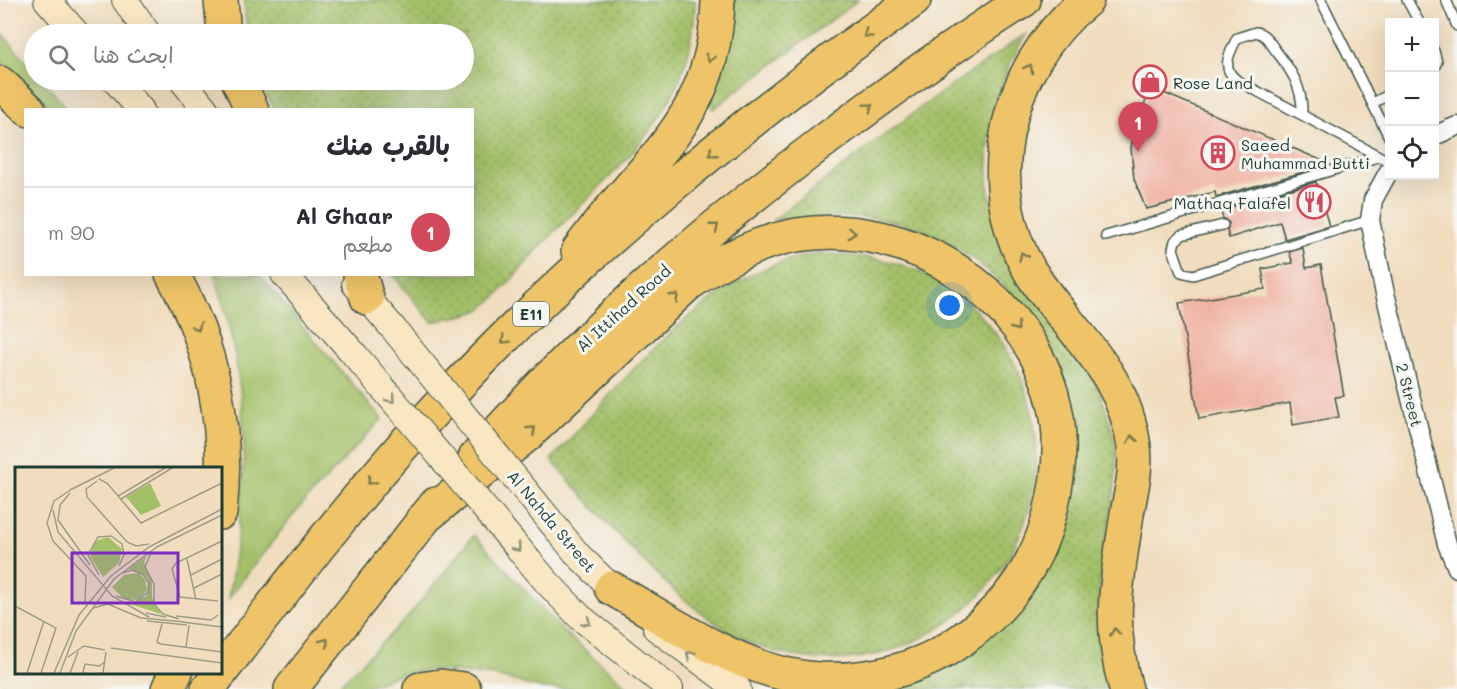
<!DOCTYPE html>
<html lang="ar">
<head>
<meta charset="utf-8">
<style>
  :root { --surface:#fff; --page:#f2f2f3; --text:#2b2b33; --muted:#7c7c81; --line:#e1e1e2; --accent:#d1495b }
  body { margin:0; font-family:Mali,"Playpen Sans Arabic",sans-serif; background:var(--page); color:var(--text); direction:rtl }
  .controls { position:absolute; right:18px; top:18px; display:grid; overflow:hidden; border-radius:0px; box-shadow:0 6px 24px #0002 }
  .controls button { width:54px; height:54px; display:grid; place-items:center; padding:0; border:0; border-bottom:2px solid var(--line); background:var(--surface); color:var(--text); font:30px sans-serif }
  .you { position:absolute; left:950px; top:306px; width:21px; height:21px; margin:-15px; border:4px solid #fff; border-radius:50%; background:#1a73e8; box-shadow:0 0 0 9px #1a73e833 }
  .badge { display:grid; place-items:center; width:39px; height:39px; border-radius:50%; background:var(--accent); color:#fff; font-size:20px; font-weight:700 }
  .pin { position:absolute; translate:-50% -50px; filter:drop-shadow(0 2px 3px #0008) }
  .pin::after { content:''; position:absolute; top:32px; width:21px; height:18px; background:inherit; clip-path:polygon(0 0,100% 0,50% 100%) }
  .list { margin:0; padding:0; list-style:none }
  h2 { display:flex; justify-content:space-between; align-items:center; height:78px; margin:0; padding:0 24px; font-size:26px }
  h2 small { font-size:20px; font-weight:400; color:var(--muted) }
  .list li { display:grid; grid-template-columns:39px 1fr auto; gap:18px; align-items:center; box-sizing:border-box; height:90px; padding:0 24px; border-top:2px solid var(--line) }
  .list b { display:block; font-size:22px; white-space:nowrap }
  .list p { margin:0; font-size:20px; white-space:nowrap; color:var(--muted) }
  .list em { font-size:20px; font-style:normal; color:var(--muted) }
  .icon { flex:none; width:33px; height:33px; fill:none; stroke:currentColor; stroke-width:2; stroke-linecap:round; stroke-linejoin:round }
  .map { position:relative; flex:none; width:1457px; height:689px; overflow:hidden; direction:ltr }
  .search { position:absolute; background:var(--surface); box-shadow:0 6px 24px #0002; left:24px; top:24px; width:450px; height:66px; display:flex; align-items:center; gap:15px; box-sizing:border-box; padding:0 21px; border-radius:33px; color:var(--muted); font-size:22px }
  .panel { position:absolute; background:var(--surface); box-shadow:0 6px 24px #0002; left:24px; top:108px; width:450px; height:168px; border-radius:0px; direction:rtl }
  .map>svg:first-child { display:block }
</style>
</head>
<body>
<div class="map">
<svg width="1457" height="689" viewBox="0 0 1457 689">
  <defs>
    <pattern id="grass-dots" width="8" height="8" patternUnits="userSpaceOnUse" patternTransform="scale(1.5)"><rect width="8" height="8" fill="#a3c068"/><path d="M2 2h.1M6 6h.1" fill="none" stroke="#849d56" stroke-width="1.8" stroke-linecap="round"/></pattern>
  </defs>
  <rect width="100%" height="100%" fill="#f6f6f2"/>
  <filter id="ink" filterUnits="userSpaceOnUse"><feTurbulence type="fractalNoise" baseFrequency=".0167" numOctaves="2"/><feDisplacementMap in="SourceGraphic" scale="12" xChannelSelector="R" yChannelSelector="G"/><feConvolveMatrix kernelMatrix="1 2 1 2 8 2 1 2 1" color-interpolation-filters="sRGB"/></filter>
  <filter id="wash" filterUnits="userSpaceOnUse"><feTurbulence type="fractalNoise" baseFrequency=".008" numOctaves="4" result="noise"/><feDisplacementMap in="SourceGraphic" scale="24" xChannelSelector="R" yChannelSelector="G"/><feGaussianBlur stdDeviation="1.35" result="paint"/><feColorMatrix in="noise" values="0 0 0 0 0 0 0 0 0 0 0 0 0 0 0 0 0 1.4 0 .05"/><feComposite in="paint" operator="in"/></filter>
  <g filter="url(#wash)">
    <rect width="100%" height="100%" fill="#f1ddbe"/>
    <!-- grass -->
    <path fill="url(#grass-dots)" stroke="#617e4e" stroke-width="1.5" d="M244 0H695C695 115 611 171 540 247 528 260 493 304 480 310 466 316 447 318 432 322L393 275 472 274V110L274 109 259 80H464V34H247Z
      M733 0H858L713 109 711 103Z
      M1027 33C994 86 984 132 989 194L1094 377C1102 397 1110 417 1114 438 1122 482 1106 527 1101 571 1096 612 1099 649 1108 689H887L1031 591 1056 361C1022 293 964 235 887 220 849 213 811 218 773 220L924 105Z
      M817 254C858 254 899 259 935 279 961 293 984 317 1001 341 1079 455 1022 608 892 650 842 666 785 662 739 637 671 602 603 517 551 460 623 383 708 268 817 254Z"/>
    <!-- garden -->
    <path fill="#a3c068" stroke="#617e4e" stroke-width="1.5" d="M0 31 34 71V80H42L68 109H52L0 61Z
      M215 275H259L382 419 297 510 228 599C250 476 252 395 215 275Z
      M474 535 563 631 630 689H543L496 676 431 670 400 674 359 689H335L408 617Z"/>
    <g id="blocks">
      <!-- building -->
      <path fill="#f0b1a0" d="M1152 88 1323 161 1314 169 1216 197 1215 192 1146 209 1134 179 1131 148 1137 119Z
        M1316 182 1329 226 1285 239 1280 222 1229 238 1227 231 1229 223 1223 218 1220 210Z
        M1303 248 1306 268 1321 265 1344 396 1335 397 1339 417 1293 425 1290 403 1199 419 1179 303 1265 289 1262 269 1293 263 1289 252Z"/>
    </g>
  </g>
  <g filter="url(#ink)">
    <use href="#blocks" fill-opacity="0" stroke="#3e5549" stroke-width="1.5"/>
    <g fill="none" stroke-linecap="round" stroke-linejoin="round">
      <defs>
        <path id="lane" d="M1321 0 1390 139
          M1407 0 1419 22
          M1446 0 1457 26
          M1256 32C1266 34 1270 43 1276 51 1292 71 1303 88 1302 115L1238 81C1220 69 1229 54 1237 38Z
          M1434 51 1437 62 1434 68
          M1373 103 1390 94
          M1302 115 1390 162
          M1223 225 1182 235 1175 241 1173 249 1181 272 1193 275 1370 220
          M1106 236 1378 157"/>
        <path id="street" d="M1434 136 1457 126
          M1390 169 1373 200 1370 220 1384 289 1447 544 1457 568"/>
        <path id="secondary" d="M47 0 77 34
          M125 0 148 34
          M115 80 141 110
          M182 80 206 110
          M284 274 354 354
          M355 284 392 327
          M578 555 624 600
          M546 581 580 617 670 689
          M656 628 738 689"/>
        <path id="highway" d="M221 0 224 34
          M1087 0C1003 67 974 194 1039 285 1078 339 1125 376 1134 447 1137 470 1131 491 1127 514 1117 582 1107 621 1126 689
          M238 80 252 110
          M0 83 29 110
          M578 251C642 161 715 123 718 0
          M172 274C214 347 229 430 220 513
          M360 274 367 298
          M475 458C576 340 696 238 820 144 886 94 953 45 1024 0
          M422 520 527 435 687 285C721 260 756 242 797 235 908 216 1031 295 1055 407 1063 442 1058 483 1049 517 1035 569 1004 610 960 641 911 676 843 687 785 674 722 659 666 619 611 588
          M168 689 176 672
          M208 689C284 590 359 491 444 400 585 249 747 119 914 0
          M291 689 436 504
          M420 689 441 686 464 689"/>
      </defs>
      <!-- lane casing -->
      <use href="#lane" stroke="#3e5549" stroke-width="12"/>
      <!-- street casing -->
      <use href="#street" stroke="#3e5549" stroke-width="21"/>
      <!-- secondary casing -->
      <use href="#secondary" stroke="#3e5549" stroke-width="28"/>
      <!-- highway casing -->
      <use href="#highway" stroke="#3e5549" stroke-width="36"/>
      <!-- lane -->
      <use href="#lane" stroke="#fff" stroke-width="9"/>
      <!-- street -->
      <use href="#street" stroke="#fff" stroke-width="18"/>
      <!-- secondary -->
      <use href="#secondary" stroke="#f9e7c3" stroke-width="26"/>
      <!-- highway -->
      <use href="#highway" stroke="#efc469" stroke-width="33"/>
      <defs>
        <path id="secondary-bridge" d="M392 327 578 555
          M354 354 546 581"/>
      </defs>
      <!-- secondary-bridge casing -->
      <use href="#secondary-bridge" stroke="#3e5549" stroke-width="28" stroke-linecap="butt"/>
      <!-- secondary-bridge -->
      <use href="#secondary-bridge" stroke="#f9e7c3" stroke-width="26"/>
    </g>
    <!-- one-way arrows -->
    <defs><path id="oneway-chevron" d="M-2-3.5L2.5 0L-2 3.5" fill="none" stroke-width="1.6" stroke-linecap="round" stroke-linejoin="round" transform="scale(1.5)"/></defs>
    <g stroke="#7d7a4c">
      <use href="#oneway-chevron" transform="translate(867 34) rotate(144)"/>
      <use href="#oneway-chevron" transform="translate(710 58) rotate(105)"/>
      <use href="#oneway-chevron" transform="translate(1029 68) rotate(-61)"/>
      <use href="#oneway-chevron" transform="translate(869 107) rotate(-37)"/>
      <use href="#oneway-chevron" transform="translate(712 153) rotate(141)"/>
      <use href="#oneway-chevron" transform="translate(715 227) rotate(-39)"/>
      <use href="#oneway-chevron" transform="translate(852 233) rotate(4)"/>
      <use href="#oneway-chevron" transform="translate(1023 256) rotate(-114)"/>
      <use href="#oneway-chevron" transform="translate(675 297) rotate(-43)"/>
      <use href="#oneway-chevron" transform="translate(197 327) rotate(68)"/>
      <use href="#oneway-chevron" transform="translate(1016 327) rotate(53)"/>
      <use href="#oneway-chevron" transform="translate(505 340) rotate(135)"/>
      <use href="#oneway-chevron" transform="translate(532 430) rotate(-42)"/>
      <use href="#oneway-chevron" transform="translate(1132 439) rotate(-100)"/>
      <use href="#oneway-chevron" transform="translate(371 481) rotate(132)"/>
      <use href="#oneway-chevron" transform="translate(1115 632) rotate(-95)"/>
      <use href="#oneway-chevron" transform="translate(325 642) rotate(-52)"/>
    </g>
    <g stroke="#8c927c">
      <use href="#oneway-chevron" transform="translate(391 399) rotate(50)"/>
      <use href="#oneway-chevron" transform="translate(517 548) rotate(50)"/>
      <use href="#oneway-chevron" transform="translate(587 622) rotate(40)"/>
      <use href="#oneway-chevron" transform="translate(690 655) rotate(-142)"/>
    </g>
  </g>
  <!-- icons -->
  <defs>
    <symbol id="shop-ring" viewBox="-11 -11 22 22"><circle r="9.5" fill="#f6f6f2" stroke="#d1495b" stroke-width="1.5"/><path d="M-5-2.5h2.3a2.7 3.5 0 0 1 5.4 0H5L5.5 6h-11ZM-1.5-2.5h3a1.5 2.3 0 0 0-3 0Z" fill="#d1495b"/></symbol>
    <symbol id="building-ring" viewBox="-11 -11 22 22"><circle r="9.5" fill="#f6f6f2" stroke="#d1495b" stroke-width="1.5"/><path d="M-4-6H4V6H1V3H-1V6H-4ZM-2.5-4.3h1.7v1.8h-1.7ZM.8-4.3h1.7v1.8H.8ZM-2.5-1h1.7V.8h-1.7ZM.8-1h1.7V.8H.8Z" fill="#d1495b"/></symbol>
    <symbol id="restaurant-ring" viewBox="-11 -11 22 22"><circle r="9.5" fill="#f6f6f2" stroke="#d1495b" stroke-width="1.5"/><path d="M-5-6h1v4h1v-4h1v4h1v-4h1v5L-1.5 .5V6h-2V.5L-5-1ZM5-6V6H3V1.5H1.5Q1.5-4 5-6Z" fill="#d1495b"/></symbol>
  </defs>
  <g fill-rule="evenodd">
    <use href="#shop-ring" x="1131" y="63" width="38" height="38"/>
    <use href="#building-ring" x="1199" y="134" width="38" height="38"/>
    <use href="#restaurant-ring" x="1295" y="183" width="38" height="38"/>
  </g>
  <g text-anchor="middle" dominant-baseline="central" stroke-width="6" stroke-linejoin="round" paint-order="stroke">
    <!-- shield labels -->
    <rect fill="#f6f6f2" stroke="#60746d" stroke-width="1.5" x="513" y="302" width="36" height="24" rx="4.5"/>
    <g font-size="15" font-weight="bold" fill="#1f3d34">
      <text x="531" y="314">E11</text>
    </g>
    <!-- poi labels -->
    <g font-size="16" fill="#1f3d34" stroke="#f6f6f2" text-anchor="start">
      <text x="1173" y="82">Rose Land</text>
      <text x="1241" y="144">Saeed<tspan x="1241" dy="18">Muhammad Butti</tspan></text>
      <text x="1291" y="202" text-anchor="end">Mathaq Falafel</text>
    </g>
    <!-- street labels -->
    <g font-size="16" fill="#1f3d34" stroke="#f6f6f2">
      <text transform="translate(623 308) rotate(-42)">Al Ittihad Road</text>
      <text transform="translate(1410 395) rotate(76)">2 Street</text>
      <text transform="translate(552 521) rotate(50)">Al Nahda Street</text>
    </g>
  </g>
  <!-- overview -->
  <g transform="translate(15 467)">
    <rect width="207" height="207" fill="#f1ddbe"/>
    <path d="M93 70 107 82 104 96 88 110 75 89 80 74ZM132 89 129 95 137 114V131L146 147 115 137 132 129 133 111 113 102ZM123 106 130 112 132 123 124 133 109 132 97 120 109 108Z" fill="#a3c068"/>
    <path d="M135 16 146 39 126 48 111 30Z" fill="#a3c068"/>
    <path fill="none" stroke="#9d9d87" stroke-width="1.5" d="M84 12 92 16 126 56 207 16M82 14 71 22 72 30 112 75 121 79 134 77M57 22 39 34 32 56 38 74 71 109 70 136M55 23 99 1M55 26 45 38 43 53 75 98M103 29 150 1M106 32 157 1M38 43 43 65 97 129 134 150M136 86 130 100 139 117V137L148 147 164 152M172 92 181 133M84 108 73 88 83 70 96 69 107 77 109 88 104 99M176 108 207 92M179 121 207 107M101 129 121 135 133 125 134 116 128 107 117 103 108 106M203 134 165 130 157 102 161 96 207 74M0 139 41 161 26 206M78 141 93 137 126 151 170 155M131 146 151 150M161 149 196 153 203 148M132 154 172 158M167 155 207 160M146 177 207 185M146 177 142 175 147 157M171 180 174 158M96 181 207 196M53 190 69 179 90 183M12 206 29 154M39 206 64 148 96 109 134 80 207 42M45 206 61 164 99 112 142 80 207 48M55 206 63 185M68 206 70 197 84 199 90 195M88 206 91 185"/>
    <path fill="#7b2cbf" fill-opacity="0.15" stroke="#7b2cbf" stroke-width="3" d="M57 86H163V136H57Z"/>
    <rect width="207" height="207" fill="none" stroke="#1f3d34" stroke-width="3"/>
  </g>
</svg>
<div class="controls">
<button>+</button>
<button>−</button>
<button><svg class="icon" aria-label="locate" viewBox="0 0 24 24"><circle cx="12" cy="12" r="6"/><path d="M12 2v4M12 18v4M2 12h4M18 12h4"/></svg></button>
</div>
<div class="you"></div>
<div class="pin badge" style="left:1138px;top:152px">1</div>
<div class="search"><svg class="icon" aria-label="search" viewBox="0 0 24 24"><circle cx="10" cy="10" r="6"/><path d="M15 15l6 6"/></svg>ابحث هنا</div>
<section class="panel">
<h2>بالقرب منك<small></small></h2>
<ul class="list">
<li><span class="badge">1</span><div><b>Al Ghaar</b><p>مطعم</p></div><em>90 m</em></li>
</ul>
</section>
</div>
</body>
</html>
